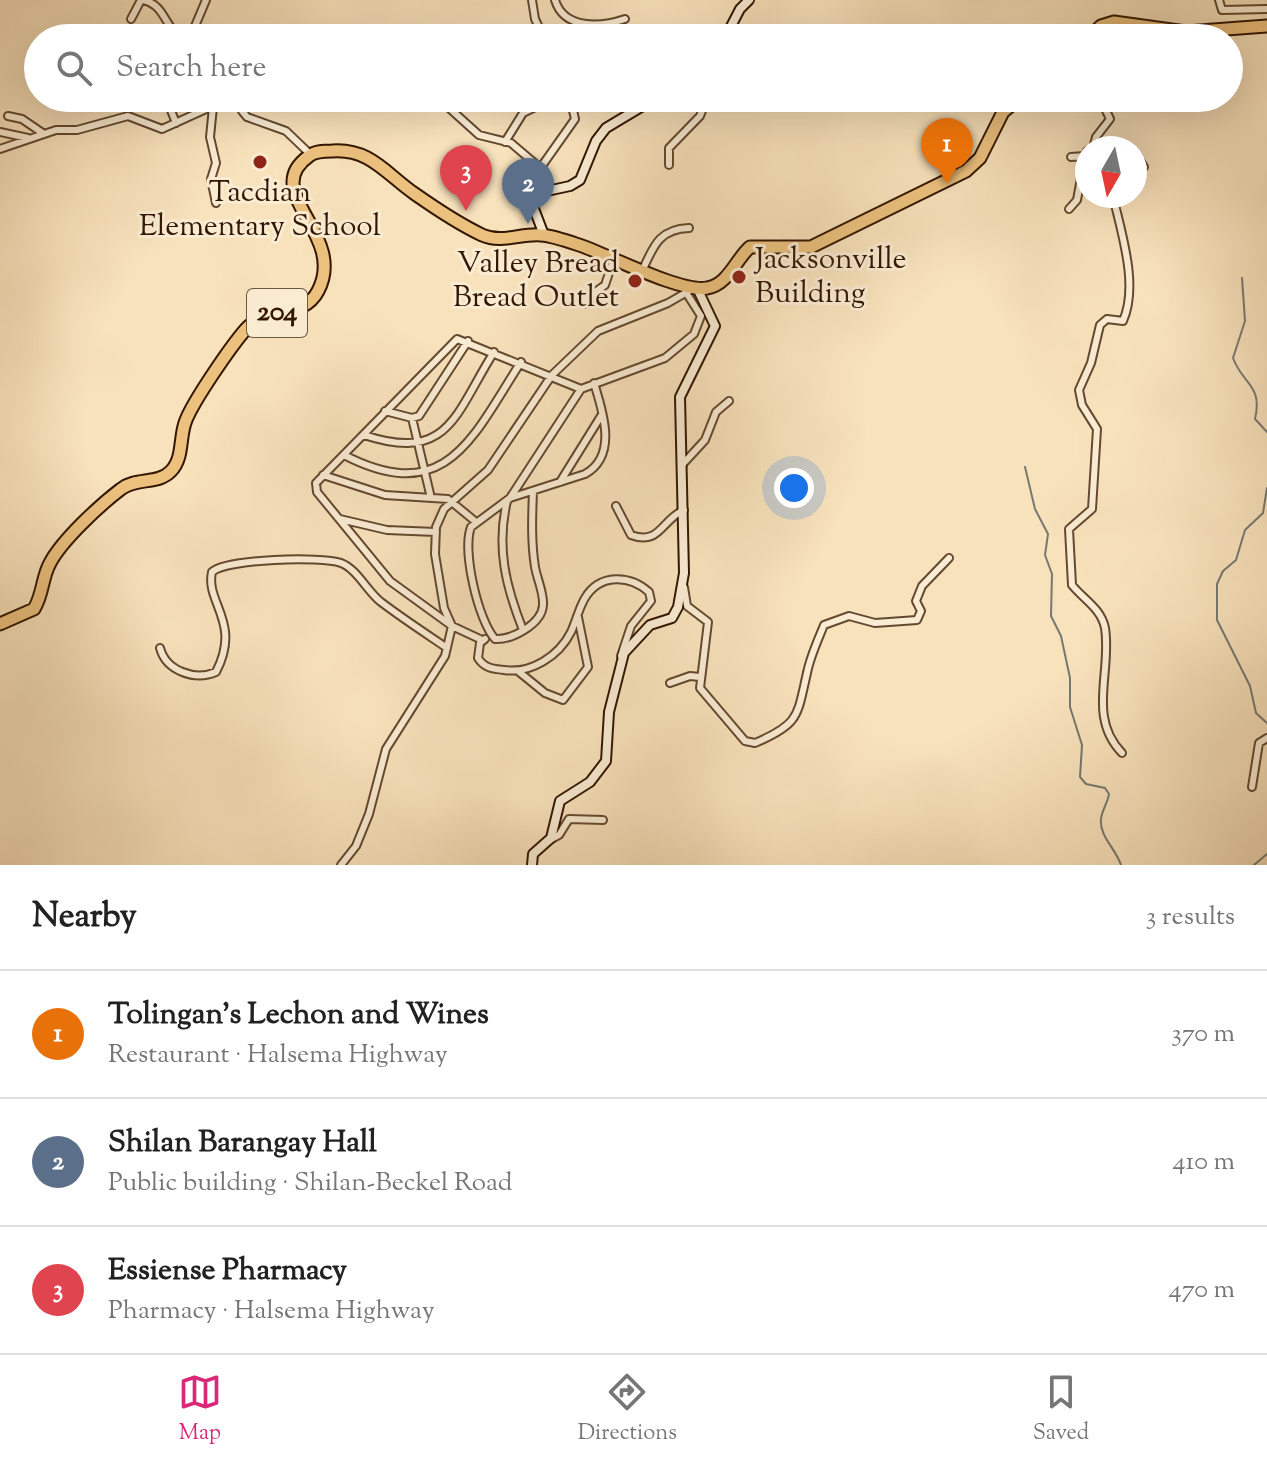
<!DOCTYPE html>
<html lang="en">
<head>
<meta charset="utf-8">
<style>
  :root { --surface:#fff; --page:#f6f6f6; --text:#222; --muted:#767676; --line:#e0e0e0; --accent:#db2777 }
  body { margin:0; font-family:"Sorts Mill Goudy",serif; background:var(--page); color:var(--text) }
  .compass { position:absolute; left:1075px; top:136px; width:72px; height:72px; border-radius:50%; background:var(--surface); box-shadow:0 8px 32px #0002; rotate:189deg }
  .you { position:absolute; left:794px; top:488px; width:28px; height:28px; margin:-20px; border:6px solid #fff; border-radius:50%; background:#1a73e8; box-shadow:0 0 0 12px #1a73e833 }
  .badge { display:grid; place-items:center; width:52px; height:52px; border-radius:50%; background:var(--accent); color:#fff; font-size:26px; font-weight:700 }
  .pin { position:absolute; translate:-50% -66px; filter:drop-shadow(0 2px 4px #0008) }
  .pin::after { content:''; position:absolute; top:42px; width:28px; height:24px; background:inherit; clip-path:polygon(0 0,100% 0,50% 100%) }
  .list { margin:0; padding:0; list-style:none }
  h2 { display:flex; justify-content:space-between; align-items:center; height:104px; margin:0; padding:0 32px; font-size:34px }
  h2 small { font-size:26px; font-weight:400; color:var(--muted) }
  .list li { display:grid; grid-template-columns:52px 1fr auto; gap:24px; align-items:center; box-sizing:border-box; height:128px; padding:0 32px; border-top:2px solid var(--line) }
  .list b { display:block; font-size:30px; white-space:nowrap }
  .list p { margin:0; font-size:26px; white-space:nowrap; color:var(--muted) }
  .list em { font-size:26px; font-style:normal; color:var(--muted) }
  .icon { flex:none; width:44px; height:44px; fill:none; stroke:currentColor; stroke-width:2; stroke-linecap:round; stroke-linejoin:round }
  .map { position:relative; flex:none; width:1267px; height:865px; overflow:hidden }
  .search { position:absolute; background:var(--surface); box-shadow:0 8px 32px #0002; left:24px; right:24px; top:24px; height:88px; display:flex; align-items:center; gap:20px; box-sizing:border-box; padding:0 28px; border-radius:44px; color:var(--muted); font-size:30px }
  .sheet { height:488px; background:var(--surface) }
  nav { display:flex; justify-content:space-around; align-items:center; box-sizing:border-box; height:112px; border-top:2px solid var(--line); background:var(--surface); font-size:22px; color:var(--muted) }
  nav a { display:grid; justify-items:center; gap:4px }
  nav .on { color:var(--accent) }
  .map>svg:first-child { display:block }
</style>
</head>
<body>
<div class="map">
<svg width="1267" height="865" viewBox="0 0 1267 865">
  <rect width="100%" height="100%" fill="#f8e2bc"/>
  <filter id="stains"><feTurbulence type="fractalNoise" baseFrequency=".0025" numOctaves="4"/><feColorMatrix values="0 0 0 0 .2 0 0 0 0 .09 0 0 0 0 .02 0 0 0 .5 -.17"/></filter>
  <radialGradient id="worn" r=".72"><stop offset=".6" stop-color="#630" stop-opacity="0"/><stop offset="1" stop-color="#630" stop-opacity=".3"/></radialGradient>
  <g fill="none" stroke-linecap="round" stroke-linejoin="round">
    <!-- stream -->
    <path stroke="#767971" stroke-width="2" d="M1242 278 1245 321 1233 358C1243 385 1263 385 1255 419L1267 432
      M1025 467 1035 509 1048 534 1045 555 1052 574 1051 616 1061 636 1070 678V707L1082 745 1080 777 1086 784 1105 788 1109 794C1108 802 1102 810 1101 819 1099 836 1116 849 1121 865
      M1267 488 1263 513 1245 530 1236 560 1223 571 1217 584V620L1250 686 1256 713 1267 723
      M1254 865 1267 854"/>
    <defs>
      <path id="street" d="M143 0C166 5 164 28 182 38
        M532 0 535 19 544 38
        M555 0C564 30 601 27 625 19
        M1219 0 1222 10 1267 9
        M131 19 141 0
        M190 38 206 0
        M166 98 176 123
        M242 98V111L247 117 286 131 310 154
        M438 98 479 135 511 143 538 166 529 189 531 201
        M1068 103 1087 98
        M213 107 210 137 216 163 211 179 216 203
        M8 116 22 119 44 134
        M0 132 28 138
        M505 142 523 113 554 98
        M1093 148 1096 137 1110 119 1100 98
        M0 149 56 130H77L128 116 162 129 226 100 242 99
        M1135 153 1144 167
        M1071 157 1085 156 1087 151
        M669 165V148L700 116 707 98
        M539 170 575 119 570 98
        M1113 196C1121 232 1139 285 1123 321L1107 319 1100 325 1091 363 1079 390 1082 405 1097 429 1092 509 1069 529 1072 585C1083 599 1101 608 1105 628 1112 672 1087 717 1122 753
        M1069 209 1077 200 1085 156
        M643 269C654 245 660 229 689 228
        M585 304 587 298 605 285 614 258
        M385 411 412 418 419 416 468 341
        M412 418 431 498
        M364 435C449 463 455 414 494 352
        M344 455C447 508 473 436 521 362
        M682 465 705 440 716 412 729 401
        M323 475 385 495 448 499 476 522
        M560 482 601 416
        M533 491C532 516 531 542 535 567 537 579 544 593 543 605 542 624 512 640 495 639 478 620 462 551 471 527L510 498 581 389 665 358 694 334 701 316 687 294
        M510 498 585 474C618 456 603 412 594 383
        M507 501C496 548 506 587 523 630
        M616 506 631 535C660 546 662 519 684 510
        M340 519 387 530 436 532
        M684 587 687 606 708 622 700 688 745 741 755 743C800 724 797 716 807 673 810 657 818 640 824 625L849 616 875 623 917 620 921 611 916 601 922 586 949 558
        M485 639 480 643 478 658C484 668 493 669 504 670 531 674 559 656 571 632 576 621 579 608 585 598 600 573 630 575 649 592L651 601 631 626 621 656
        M482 640 452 626 390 581 317 492 316 483 457 339 581 389
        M160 648C166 671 195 681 216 672 242 622 205 603 212 572 226 559 321 556 341 563 357 569 367 591 381 602 402 618 425 633 447 648
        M518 671 545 693 563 700 588 667 578 617
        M670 683 690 676 700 677
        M1252 787 1259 743 1267 738
        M550 840 559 835 569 819 603 820
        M341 865 356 846 369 814 386 749 445 656 452 626 444 608 435 554 436 527 444 509 488 470 552 375 598 331 668 303 694 288"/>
      <path id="secondary" d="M725 38 740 9 749 0
        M544 235 531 201 533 194 570 186 580 180 596 141 606 128 656 98
        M532 865 533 854 551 838 560 801 590 782 606 761 609 712 624 653 650 625 672 618 678 607 684 573 680 397 715 326 697 288"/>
      <path id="highway" d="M1088 38 1101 26 1114 22 1186 32 1267 26
        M0 624 34 609C43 595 42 577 50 563 62 540 100 505 121 489 136 477 158 485 171 471 184 458 179 436 186 420 194 400 231 346 246 329 266 306 303 320 318 291 348 234 258 192 309 156 315 151 324 151 332 151 370 148 386 174 415 194 435 208 459 224 482 235 502 244 521 233 541 235 554 236 570 242 582 246 610 256 682 293 707 288 728 285 736 259 750 247H811L966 171 980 158 1003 112 1020 98"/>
    </defs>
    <!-- street casing -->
    <use href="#street" stroke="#644930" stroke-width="10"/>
    <!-- secondary casing -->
    <use href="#secondary" stroke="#321601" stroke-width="12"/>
    <!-- highway casing -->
    <use href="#highway" stroke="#321601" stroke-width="15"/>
    <!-- street -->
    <use href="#street" stroke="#faecd3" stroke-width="6"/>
    <!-- secondary -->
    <use href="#secondary" stroke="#faecd3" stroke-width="8"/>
    <!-- highway -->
    <use href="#highway" stroke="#ecc17e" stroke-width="11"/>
  </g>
  <!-- markers -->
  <g fill="#8f2418" stroke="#faecd3" stroke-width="3">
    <circle cx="260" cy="162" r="8"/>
    <circle cx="739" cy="277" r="8"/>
    <circle cx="635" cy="281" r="8"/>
  </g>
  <g text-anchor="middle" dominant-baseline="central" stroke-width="6" stroke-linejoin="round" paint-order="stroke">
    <!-- shield labels -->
    <rect fill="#faecd3" stroke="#6e5640" stroke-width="2" x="247" y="289" width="60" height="48" rx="6"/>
    <g font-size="28" font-weight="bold" fill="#321601">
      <text x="277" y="313">204</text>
    </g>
    <!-- poi labels -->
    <g font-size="30" fill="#321601" stroke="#faecd3">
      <text x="260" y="193">Tacdian<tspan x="260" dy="34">Elementary School</tspan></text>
      <text x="755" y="260" text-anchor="start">Jacksonville<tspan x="755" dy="34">Building</tspan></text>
      <text x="619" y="264" text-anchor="end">Valley Bread<tspan x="619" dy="34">Bread Outlet</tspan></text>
    </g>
  </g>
  <rect width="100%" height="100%" filter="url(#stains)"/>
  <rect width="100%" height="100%" fill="url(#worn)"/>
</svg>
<svg class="compass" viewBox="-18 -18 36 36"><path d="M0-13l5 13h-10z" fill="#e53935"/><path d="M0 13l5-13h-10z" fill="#767676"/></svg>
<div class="you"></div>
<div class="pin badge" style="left:947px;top:184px;background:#e8710a">1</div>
<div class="pin badge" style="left:528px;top:224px;background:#5c6f8a">2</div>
<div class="pin badge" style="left:466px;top:211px;background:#e0444e">3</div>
<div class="search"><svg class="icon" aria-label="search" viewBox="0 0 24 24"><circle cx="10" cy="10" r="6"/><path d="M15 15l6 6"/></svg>Search here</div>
</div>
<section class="sheet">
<h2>Nearby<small>3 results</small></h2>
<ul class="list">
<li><span class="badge" style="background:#e8710a">1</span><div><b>Tolingan's Lechon and Wines</b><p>Restaurant · Halsema Highway</p></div><em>370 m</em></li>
<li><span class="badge" style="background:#5c6f8a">2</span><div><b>Shilan Barangay Hall</b><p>Public building · Shilan-Beckel Road</p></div><em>410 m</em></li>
<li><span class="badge" style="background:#e0444e">3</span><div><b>Essiense Pharmacy</b><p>Pharmacy · Halsema Highway</p></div><em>470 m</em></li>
</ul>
</section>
<nav>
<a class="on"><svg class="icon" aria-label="map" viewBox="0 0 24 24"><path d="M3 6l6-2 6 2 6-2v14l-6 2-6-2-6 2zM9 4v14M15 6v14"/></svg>Map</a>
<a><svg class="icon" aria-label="directions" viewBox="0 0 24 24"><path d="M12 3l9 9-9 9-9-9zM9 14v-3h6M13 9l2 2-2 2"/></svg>Directions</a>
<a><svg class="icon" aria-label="saved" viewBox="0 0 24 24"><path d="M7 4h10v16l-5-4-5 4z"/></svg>Saved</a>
</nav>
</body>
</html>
